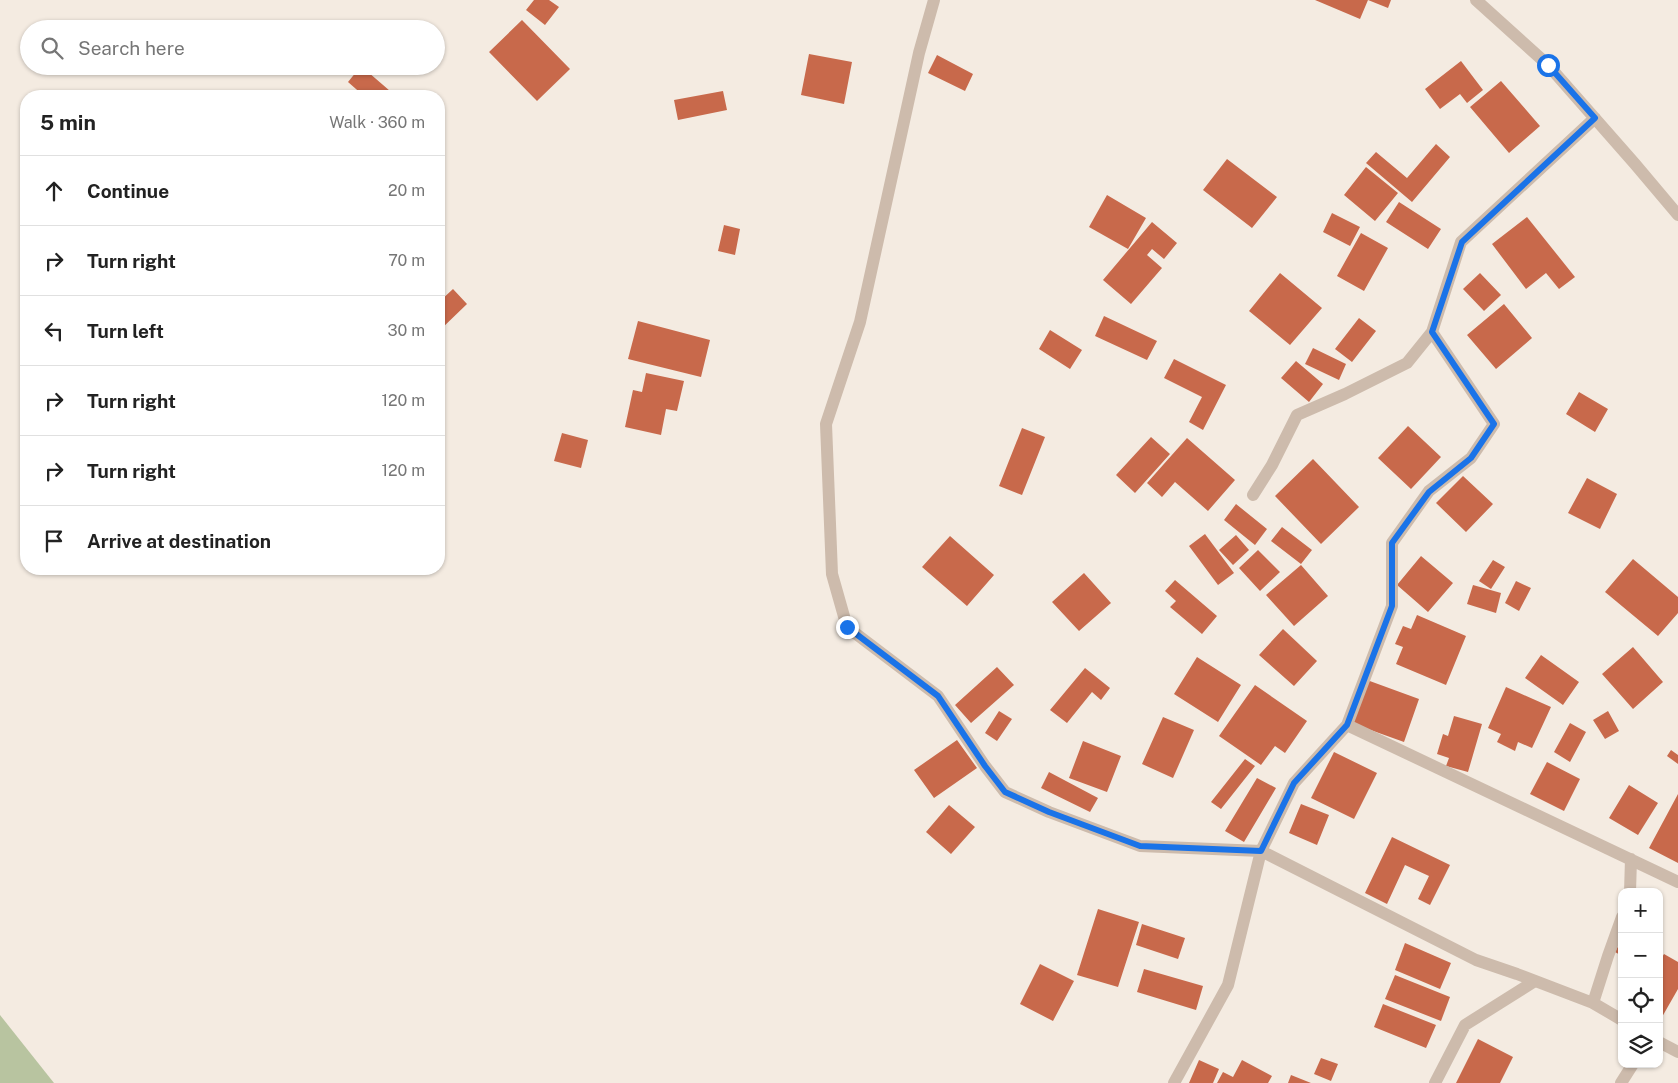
<!DOCTYPE html>
<html lang="en">
<head>
<meta charset="utf-8">
<style>
  :root { --surface:#fff; --page:#f2f2f2; --text:#222; --muted:#767676; --line:#e0e0e0 }
  body { margin:0; font-family:"Public Sans",sans-serif; background:var(--page); color:var(--text) }
  .controls { position:absolute; right:15px; bottom:15px; display:grid; overflow:hidden; border-radius:10px; box-shadow:0 1px 4px #0004 }
  .controls button { width:45px; height:45px; display:grid; place-items:center; padding:0; border:0; border-bottom:1px solid var(--line); background:var(--surface); color:var(--text); font:25px sans-serif }
  .stop { position:absolute; width:15px; height:15px; margin:-11px; border:4px solid #1a73e8; border-radius:50%; background:#fff }
  .stop.end { background:#1a73e8; border-color:#fff; box-shadow:0 1px 5px #0008 }
  .list { margin:0; padding:0; list-style:none }
  h2 { display:flex; justify-content:space-between; align-items:center; height:65px; margin:0; padding:0 20px; font-size:21px }
  h2 small { font-size:16px; font-weight:400; color:var(--muted) }
  .list li { display:grid; grid-template-columns:32px 1fr auto; gap:15px; align-items:center; box-sizing:border-box; height:70px; padding:0 20px; border-top:1px solid var(--line) }
  .list b { display:block; font-size:19px; white-space:nowrap }
  .list em { font-size:16px; font-style:normal; color:var(--muted) }
  .icon { flex:none; width:28px; height:28px; fill:none; stroke:currentColor; stroke-width:2; stroke-linecap:round; stroke-linejoin:round }
  .map { position:relative; flex:none; width:1678px; height:1083px; overflow:hidden }
  .search { position:absolute; background:var(--surface); box-shadow:0 1px 4px #0004; left:20px; top:20px; width:425px; height:55px; display:flex; align-items:center; gap:12px; box-sizing:border-box; padding:0 18px; border-radius:28px; color:var(--muted); font-size:19px }
  .panel { position:absolute; background:var(--surface); box-shadow:0 1px 4px #0004; left:20px; top:90px; width:425px; height:485px; border-radius:20px }
  .map>svg:first-child { display:block }
</style>
</head>
<body>
<div class="map">
<svg width="1678" height="1083" viewBox="0 0 1678 1083">
  <rect width="100%" height="100%" fill="#f4ebe1"/>
  <!-- green -->
  <path fill="#b8c4a0" d="M0 1015 54 1083H0Z"/>
  <!-- building -->
  <path fill="#c8694b" d="M534 0H549L559 7 545 25 526 10Z
    M1315 0H1368L1360 19Z
    M1368 0H1391L1388 8Z
    M522 20 570 69 537 101 489 52Z
    M809 54 852 62 844 104 801 95Z
    M937 55 973 74 965 91 928 73Z
    M1461 61 1483 90 1467 103 1460 94 1440 109 1425 89Z
    M361 66 390 91 385 96H364L348 82Z
    M1501 81 1540 126 1509 153 1470 107Z
    M723 91 727 110 678 120 674 100Z
    M1436 144 1450 157 1412 202 1366 163 1376 152 1407 178Z
    M1227 159 1277 197 1252 228 1203 190Z
    M1366 167 1398 193 1375 221 1344 195Z
    M1107 195 1146 218 1128 249 1089 227Z
    M1399 202 1441 229 1428 249 1386 222Z
    M1332 213 1360 227 1350 246 1323 232Z
    M1527 217 1575 277 1559 289 1546 273 1526 289 1492 244Z
    M1152 222 1177 243 1164 259 1152 249 1147 255 1162 268 1131 304 1103 280Z
    M724 225 740 229 735 255 718 251Z
    M1361 233 1388 248 1364 291 1337 276Z
    M1280 273 1322 308 1290 345 1249 311Z
    M1480 273 1501 295 1484 311 1463 289Z
    M453 289 467 304 439 331V302Z
    M1504 304 1532 338 1496 369 1467 335Z
    M1104 316 1157 341 1147 360 1095 336Z
    M1359 318 1376 331 1352 362 1335 349Z
    M638 321 710 340 701 377 628 359Z
    M1050 330 1082 350 1070 369 1039 349Z
    M1313 348 1346 364 1339 380 1305 364Z
    M1174 359 1226 385 1203 430 1189 422 1202 397 1164 378Z
    M1296 361 1323 384 1309 402 1281 378Z
    M646 373 684 381 677 411 666 409 661 435 625 427 633 390 642 392Z
    M1579 392 1608 409 1595 432 1566 414Z
    M1408 426 1441 457 1411 489 1378 458Z
    M1022 428 1045 437 1022 495 999 486Z
    M562 433 588 440 581 468 554 461Z
    M1151 437 1170 454 1135 493 1116 475Z
    M1187 438 1235 480 1208 511 1175 482 1162 497 1147 483Z
    M1313 459 1359 507 1321 544 1275 496Z
    M1463 476 1493 504 1466 532 1436 503Z
    M1587 478 1617 494 1600 529 1568 513Z
    M1236 504 1267 529 1255 545 1224 520Z
    M1282 527 1312 550 1301 564 1271 541Z
    M1205 534 1234 573 1218 585 1189 546Z
    M1236 535 1249 550 1233 565 1219 550Z
    M950 536 994 575 967 606 922 567Z
    M1258 550 1280 572 1260 591 1239 568Z
    M1421 556 1453 583 1428 612 1397 585Z
    M1633 559 1678 597V613L1658 636 1605 592Z
    M1493 560 1505 567 1491 589 1479 581Z
    M1301 565 1328 596 1294 626 1266 595Z
    M1084 573 1111 603 1079 631 1052 602Z
    M1175 580 1217 616 1202 634 1170 607 1176 601 1165 591Z
    M1516 581 1531 588 1519 611 1505 603Z
    M1473 585 1501 593 1496 613 1467 604Z
    M1417 615 1466 636 1446 685 1396 664 1403 647 1395 644 1403 626 1411 629Z
    M1283 629 1317 661 1294 686 1259 655Z
    M1633 647 1663 682 1633 709 1602 674Z
    M1541 655 1579 682 1563 705 1525 678Z
    M1197 657 1241 685 1218 722 1174 694Z
    M997 667 1014 685 971 723 955 705Z
    M1085 668 1110 688 1101 700 1092 692 1067 723 1050 710Z
    M1367 680 1419 699 1404 742 1351 723Z
    M1255 685 1307 721 1285 753 1275 746 1261 765 1219 736Z
    M1506 687 1551 707 1532 748 1518 742 1515 751 1497 742 1501 734 1488 728Z
    M999 711 1012 719 997 741 985 733Z
    M1608 711 1619 731 1605 739 1593 720Z
    M1454 716 1482 724 1468 772 1446 766 1449 758 1437 754 1443 734 1448 736Z
    M1163 717 1194 730 1173 778 1142 764Z
    M1570 723 1586 732 1570 762 1554 752Z
    M957 740 977 768 934 798 914 770Z
    M1083 741 1121 756 1107 792 1069 778Z
    M1671 750 1678 755V764L1667 756Z
    M1334 752 1377 773 1354 819 1311 798Z
    M1245 759 1255 766 1221 809 1211 802Z
    M1547 762 1580 779 1564 811 1530 794Z
    M1049 772 1098 798 1090 812 1041 788Z
    M1257 778 1276 788 1244 842 1225 831Z
    M1629 785 1658 803 1638 835 1609 818Z
    M1678 794V863L1649 848Z
    M1301 804 1329 815 1317 845 1289 833Z
    M949 805 975 827 951 854 926 832Z
    M1392 837 1450 865 1430 905 1418 899 1429 876 1405 865 1387 904 1365 893Z
    M1098 909 1139 922 1118 987 1077 975Z
    M1142 924 1185 938 1178 959 1136 945Z
    M1622 939V956L1615 952Z
    M1405 943 1451 963 1440 989 1395 970Z
    M1664 954 1678 962V989L1662 1017 1659 1016V962Z
    M1040 964 1074 981 1053 1021 1020 1004Z
    M1144 969 1203 986 1196 1010 1137 992Z
    M1395 975 1450 997 1441 1021 1385 999Z
    M1383 1004 1436 1025 1426 1048 1374 1027Z
    M1478 1039 1513 1057 1500 1083H1456Z
    M1321 1058 1338 1064 1331 1081 1314 1074Z
    M1199 1060 1219 1069 1213 1083H1189Z
    M1242 1060 1272 1076 1268 1083H1217L1223 1072 1233 1077Z
    M1291 1075 1311 1083H1288Z"/>
  <g fill="none" stroke-linecap="round" stroke-linejoin="round">
    <!-- minor -->
    <path stroke="#cdbbac" stroke-width="12" d="M934 0 919 53 860 322 826 424 832 574 847 627 938 696 985 766 1005 792 1049 812 1140 846 1261 851 1476 960 1517 974 1593 1003 1622 1020
      M1476 0 1548 65 1635 164 1678 215
      M1253 495 1272 465 1297 415 1345 394 1407 363 1432 332
      M1347 725 1678 882
      M1630 892 1631 859
      M1593 1003 1608 956 1622 917
      M1659 1042 1678 1052
      M1174 1083 1228 985 1261 851 1294 783 1347 725 1392 606V543L1429 491 1471 458 1494 424 1432 332 1461 242 1595 118
      M1435 1083 1465 1025 1535 981
      M1621 1083 1633 1064"/>
  </g>
  <g fill="none" stroke-linecap="round" stroke-linejoin="round">
    <!-- route -->
    <path stroke="#1a73e8" stroke-width="6" d="M847 627 938 696 985 766 1005 792 1049 812 1140 846 1261 851 1294 783 1347 725 1392 606V543L1429 492 1471 458 1494 424 1432 332 1462 242 1595 118 1548 65"/>
  </g>
</svg>
<div class="controls">
<button>+</button>
<button>−</button>
<button><svg class="icon" aria-label="locate" viewBox="0 0 24 24"><circle cx="12" cy="12" r="6"/><path d="M12 2v4M12 18v4M2 12h4M18 12h4"/></svg></button>
<button><svg class="icon" aria-label="layers" viewBox="0 0 24 24"><path d="M12 4l9 5-9 5-9-5zM3 14l9 5 9-5"/></svg></button>
</div>
<div class="stop" style="left:1548px;top:65px"></div>
<div class="stop end" style="left:847px;top:627px"></div>
<div class="search"><svg class="icon" aria-label="search" viewBox="0 0 24 24"><circle cx="10" cy="10" r="6"/><path d="M15 15l6 6"/></svg>Search here</div>
<section class="panel">
<h2>5 min<small>Walk · 360 m</small></h2>
<ul class="list">
<li><svg class="icon" aria-label="ahead" viewBox="0 0 24 24"><path d="M12 20V5M6 11l6-6 6 6"/></svg><div><b>Continue</b></div><em>20 m</em></li>
<li><svg class="icon" aria-label="right" viewBox="0 0 24 24"><path d="M7 20v-9h11M14 6l5 5-5 5"/></svg><div><b>Turn right</b></div><em>70 m</em></li>
<li><svg class="icon" aria-label="left" viewBox="0 0 24 24"><path d="M17 20v-9H6M10 6l-5 5 5 5"/></svg><div><b>Turn left</b></div><em>30 m</em></li>
<li><svg class="icon" aria-label="right" viewBox="0 0 24 24"><path d="M7 20v-9h11M14 6l5 5-5 5"/></svg><div><b>Turn right</b></div><em>120 m</em></li>
<li><svg class="icon" aria-label="right" viewBox="0 0 24 24"><path d="M7 20v-9h11M14 6l5 5-5 5"/></svg><div><b>Turn right</b></div><em>120 m</em></li>
<li><svg class="icon" aria-label="arrive" viewBox="0 0 24 24"><path d="M6 21V4h12l-3 4 3 4H6"/></svg><div><b>Arrive at destination</b></div></li>
</ul>
</section>
</div>
</body>
</html>
